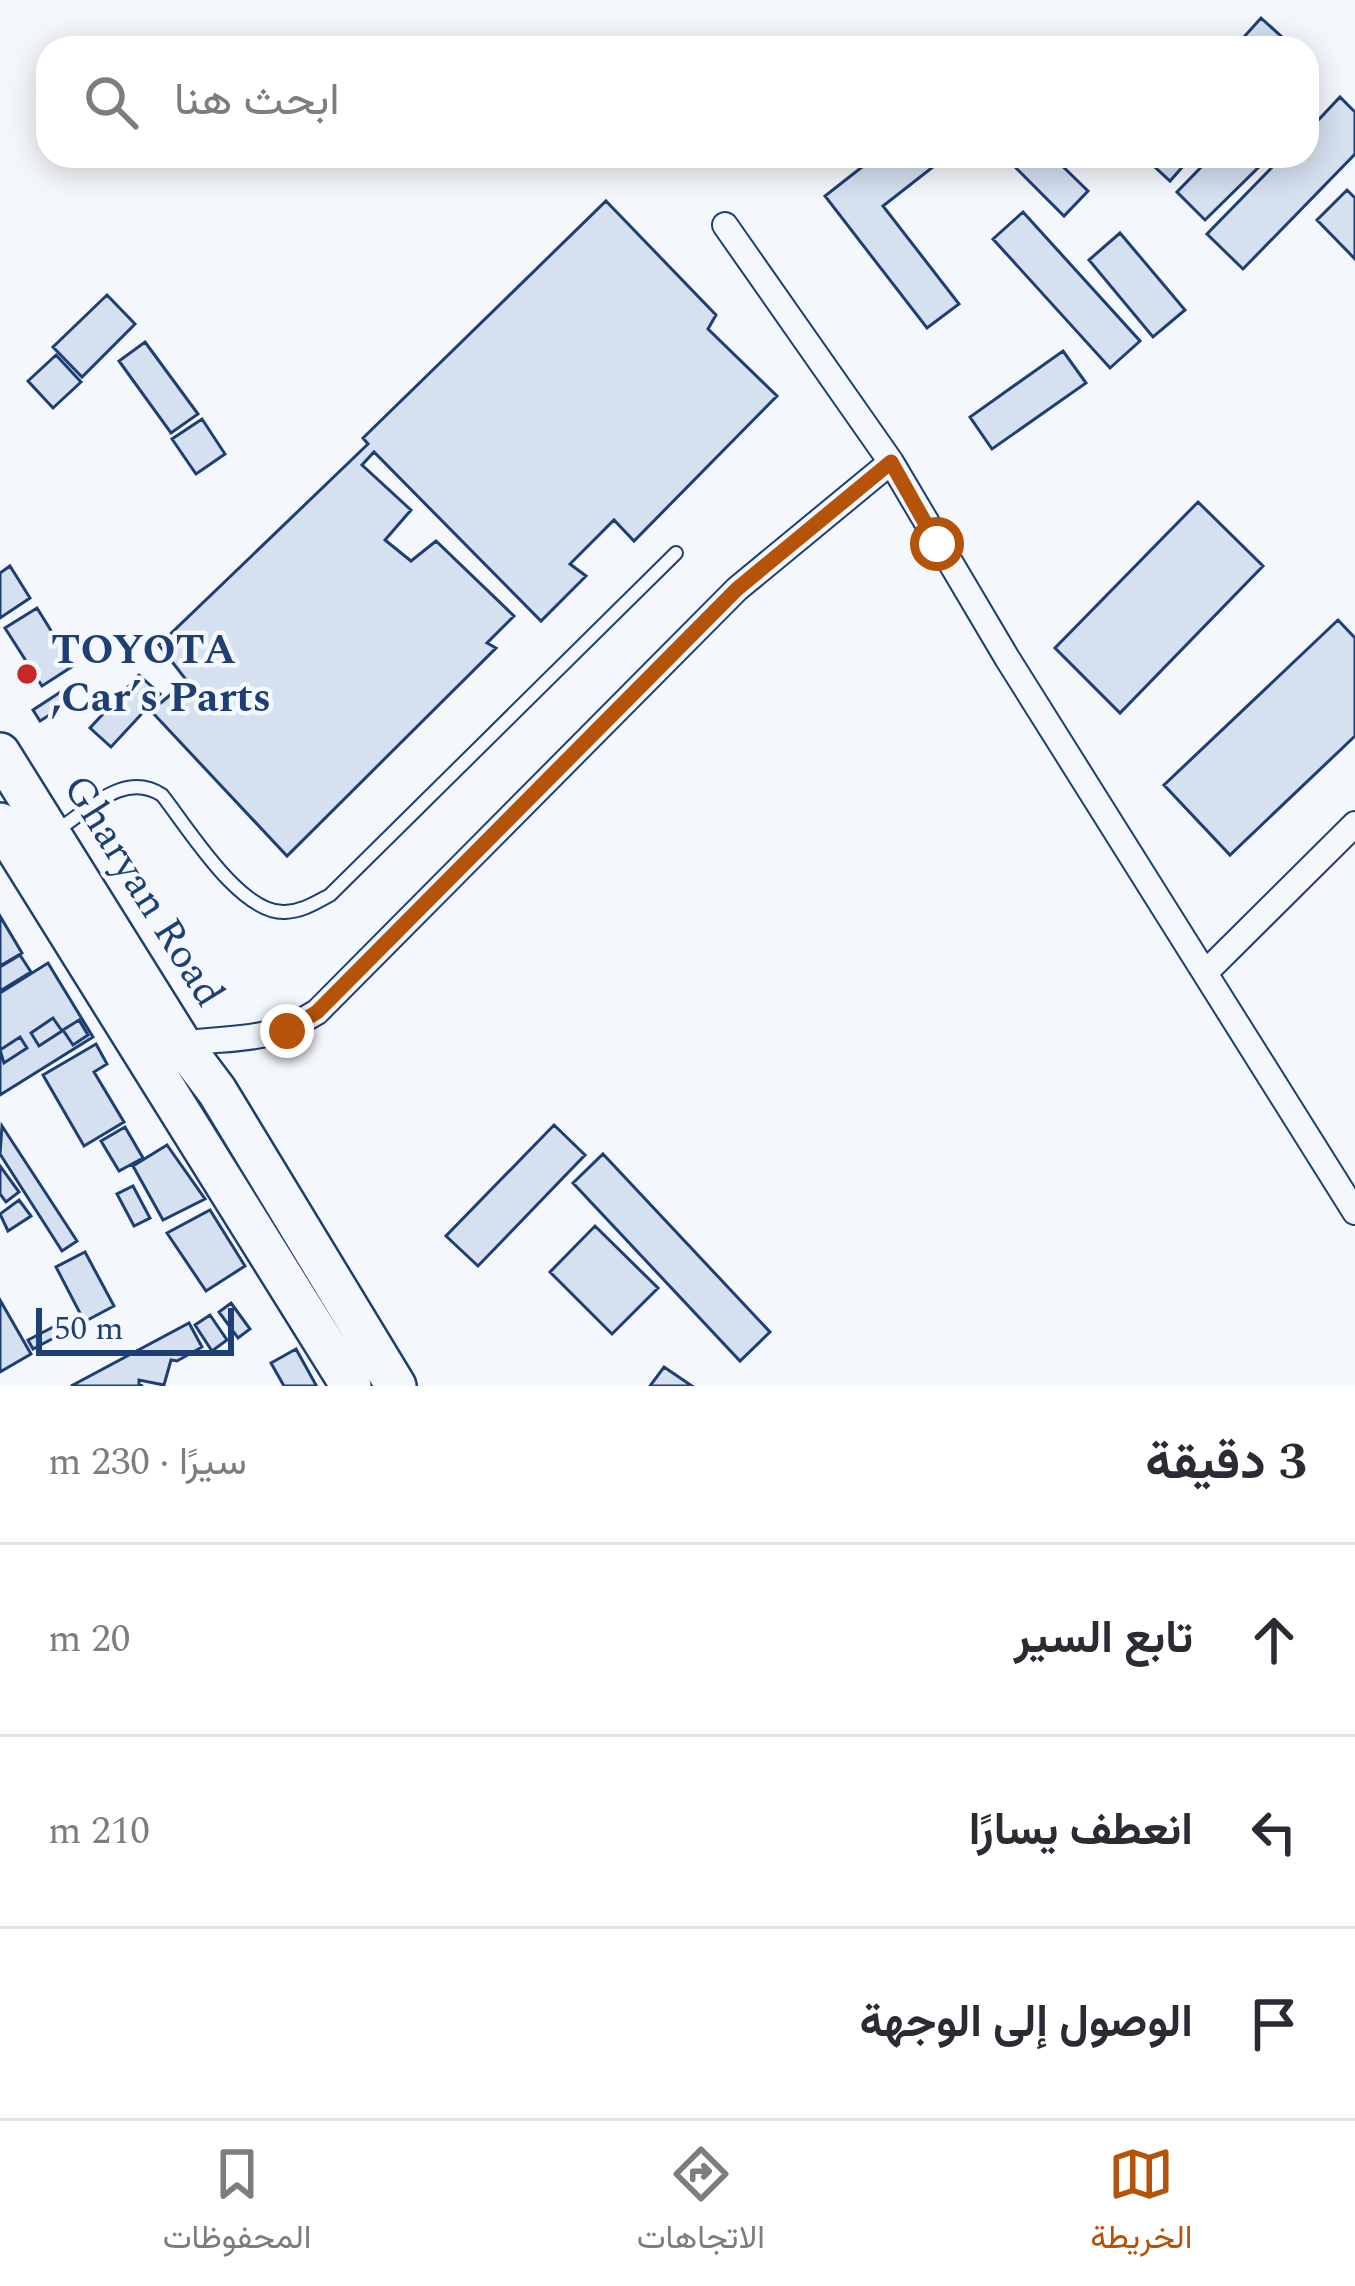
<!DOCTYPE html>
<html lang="ar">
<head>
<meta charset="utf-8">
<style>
  :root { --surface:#fff; --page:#f2f2f3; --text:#2b2b33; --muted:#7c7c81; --line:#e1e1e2; --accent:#b45309 }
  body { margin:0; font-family:Spectral,Vazirmatn,serif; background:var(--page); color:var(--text); direction:rtl }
  .scale { position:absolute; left:36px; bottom:30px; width:198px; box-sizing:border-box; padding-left:12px; border:6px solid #1d3f73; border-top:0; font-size:33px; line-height:42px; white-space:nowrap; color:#1d3f73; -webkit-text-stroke:9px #f4f7fb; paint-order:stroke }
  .stop { position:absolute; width:36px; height:36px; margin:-27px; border:9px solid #b45309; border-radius:50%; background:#fff }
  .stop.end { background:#b45309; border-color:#fff; box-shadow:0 3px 12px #0008 }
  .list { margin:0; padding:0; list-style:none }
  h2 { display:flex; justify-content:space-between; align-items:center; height:156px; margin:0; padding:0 48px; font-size:51px }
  h2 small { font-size:39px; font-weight:400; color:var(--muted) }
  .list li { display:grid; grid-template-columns:78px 1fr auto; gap:36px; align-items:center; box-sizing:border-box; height:192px; padding:0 48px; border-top:3px solid var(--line) }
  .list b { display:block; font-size:45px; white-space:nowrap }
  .list em { font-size:39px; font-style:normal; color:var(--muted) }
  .icon { flex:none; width:66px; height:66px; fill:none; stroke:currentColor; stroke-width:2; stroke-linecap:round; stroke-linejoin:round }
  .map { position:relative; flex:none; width:1355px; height:1386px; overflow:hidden; direction:ltr }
  .search { position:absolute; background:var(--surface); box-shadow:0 6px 30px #0003; left:36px; right:36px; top:36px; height:132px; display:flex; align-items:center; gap:30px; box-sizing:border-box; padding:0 42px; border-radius:36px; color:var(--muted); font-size:45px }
  .sheet { height:732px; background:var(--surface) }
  nav { display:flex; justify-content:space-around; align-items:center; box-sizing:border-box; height:168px; border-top:3px solid var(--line); background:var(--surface); font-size:33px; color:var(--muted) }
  nav a { display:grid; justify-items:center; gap:6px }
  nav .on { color:var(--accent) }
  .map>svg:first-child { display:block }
</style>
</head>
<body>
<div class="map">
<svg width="1355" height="1386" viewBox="0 0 1355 1386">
  <rect width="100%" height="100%" fill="#f4f7fb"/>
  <!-- building -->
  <path fill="#d5e0f0" stroke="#1d3f73" stroke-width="3" d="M1261 18 1292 46 1291 48H1234Z
    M1340 97 1355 112V154L1243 269 1207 234 1283 156H1307V132Z
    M876 156H947L883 206 959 304 927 328 825 196Z
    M1004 156H1052L1088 191 1064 216Z
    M1143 156H1192L1170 181Z
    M1212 156H1270L1205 220 1177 192Z
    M1347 190 1355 198V259L1317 220Z
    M606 201 716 315 708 329 777 396 634 541 614 520 570 564 586 576 541 621 374 452 362 465 411 510 385 540 411 561 436 541 514 616 487 643 496 648 287 856 151 711 187 681 159 645 368 444 363 438Z
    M1023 212 1140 341 1110 368 993 239Z
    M1120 233 1185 310 1153 337 1089 260Z
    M107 295 135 324 82 377 53 347Z
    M145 342 198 414 171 433 119 361Z
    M1063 351 1086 383 992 449 970 417Z
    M56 355 81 382 53 408 28 381Z
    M202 419 225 454 196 474 172 439Z
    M1198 502 1263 566 1120 713 1055 648Z
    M10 566 30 598 0 618V573Z
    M37 608 73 666 42 686 5 628Z
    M1338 620 1355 638V736L1230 855 1164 785Z
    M139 675 160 694 111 747 90 728Z
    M65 689 72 701 40 721 33 710Z
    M0 916 22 953 0 966Z
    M20 955 31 972 0 991V967Z
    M48 963 93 1037 0 1095V993Z
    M53 1018 62 1031 39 1046 31 1033Z
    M79 1020 88 1035 73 1045 63 1030Z
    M20 1037 27 1048 4 1063 0 1050Z
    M96 1044 107 1064 94 1072 124 1122 84 1146 43 1075Z
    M554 1125 585 1155 478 1266 446 1236Z
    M2 1126 77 1241 62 1251 0 1154Z
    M125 1127 143 1158 119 1171 101 1141Z
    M167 1145 205 1199 163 1220 133 1166Z
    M603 1154 770 1332 740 1361 573 1183Z
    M0 1166 19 1192 6 1202 0 1194Z
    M133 1186 150 1218 134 1226 117 1194Z
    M19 1200 31 1216 8 1231 0 1214Z
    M210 1210 245 1266 206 1291 167 1233Z
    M595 1226 658 1288 612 1334 550 1272Z
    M85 1252 114 1306 33 1349 28 1340 80 1313 56 1267Z
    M0 1300 31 1354 0 1372Z
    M231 1303 250 1329 238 1338 219 1312Z
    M210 1315 227 1340 212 1351 195 1325Z
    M189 1323 202 1347 177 1361 171 1360 164 1385 139 1380V1385L143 1386H71Z
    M296 1349 316 1385 314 1386H284L271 1363Z
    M664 1367 692 1386H650Z"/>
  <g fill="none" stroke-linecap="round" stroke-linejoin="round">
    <defs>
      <path id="service" d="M56 831C89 810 124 770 162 795 189 829 240 914 285 912 303 911 315 903 330 895L676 553"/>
      <path id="minor" d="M725 225 891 462 1007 658 1355 1212
        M1205 973 1355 824
        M172 1045C232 1035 262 1046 317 1012L737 589 891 462"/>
      <path id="trunk" d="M0 753 181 1043 217 1091 396 1386
        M0 823 351 1386"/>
    </defs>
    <!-- service casing -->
    <use href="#service" stroke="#1d3f73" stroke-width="16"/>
    <!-- minor casing -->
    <use href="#minor" stroke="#1d3f73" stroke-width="28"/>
    <!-- trunk casing -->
    <use href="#trunk" stroke="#1d3f73" stroke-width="44"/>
    <!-- service -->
    <use href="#service" stroke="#f4f7fb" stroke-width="12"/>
    <!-- minor -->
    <use href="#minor" stroke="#f4f7fb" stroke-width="24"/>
    <!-- trunk -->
    <use href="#trunk" stroke="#f4f7fb" stroke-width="39"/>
  </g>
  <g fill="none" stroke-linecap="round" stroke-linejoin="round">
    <!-- route -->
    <path stroke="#b45309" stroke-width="15" d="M287 1031 317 1012 737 589 891 462 937 544"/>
  </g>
  <!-- markers -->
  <circle fill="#c62828" stroke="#f4f7fb" stroke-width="4.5" cx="27" cy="674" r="12"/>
  <g text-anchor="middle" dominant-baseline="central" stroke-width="9" stroke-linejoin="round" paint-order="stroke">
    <!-- poi labels -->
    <g font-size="42" font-weight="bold" fill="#1d3f73" stroke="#f4f7fb" text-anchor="start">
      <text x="51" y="650">TOYOTA<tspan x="51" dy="48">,Car’s Parts</tspan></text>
    </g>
    <!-- street labels -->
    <g font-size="42" fill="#1d3f73" stroke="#f4f7fb">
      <text transform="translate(143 891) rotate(58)">Gharyan Road</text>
    </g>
  </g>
</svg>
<div class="scale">50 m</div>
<div class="stop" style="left:937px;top:544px"></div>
<div class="stop end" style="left:287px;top:1031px"></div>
<div class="search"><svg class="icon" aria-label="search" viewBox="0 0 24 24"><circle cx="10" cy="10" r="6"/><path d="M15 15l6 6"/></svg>ابحث هنا</div>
</div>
<section class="sheet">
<h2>3 دقيقة<small>سيرًا · 230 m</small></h2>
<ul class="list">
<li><svg class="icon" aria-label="ahead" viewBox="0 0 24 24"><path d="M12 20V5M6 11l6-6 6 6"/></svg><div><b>تابع السير</b></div><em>20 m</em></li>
<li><svg class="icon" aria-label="left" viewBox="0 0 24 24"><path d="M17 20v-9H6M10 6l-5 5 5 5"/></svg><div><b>انعطف يسارًا</b></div><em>210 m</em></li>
<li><svg class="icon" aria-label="arrive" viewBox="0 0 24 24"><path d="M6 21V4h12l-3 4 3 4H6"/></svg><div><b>الوصول إلى الوجهة</b></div></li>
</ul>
</section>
<nav>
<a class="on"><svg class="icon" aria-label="map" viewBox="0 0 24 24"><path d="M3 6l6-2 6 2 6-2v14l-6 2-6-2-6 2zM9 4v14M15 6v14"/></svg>الخريطة</a>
<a><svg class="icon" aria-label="directions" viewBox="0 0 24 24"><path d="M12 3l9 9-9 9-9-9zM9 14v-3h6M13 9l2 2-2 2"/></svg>الاتجاهات</a>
<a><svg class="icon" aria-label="saved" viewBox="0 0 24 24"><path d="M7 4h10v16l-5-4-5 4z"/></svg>المحفوظات</a>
</nav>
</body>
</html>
